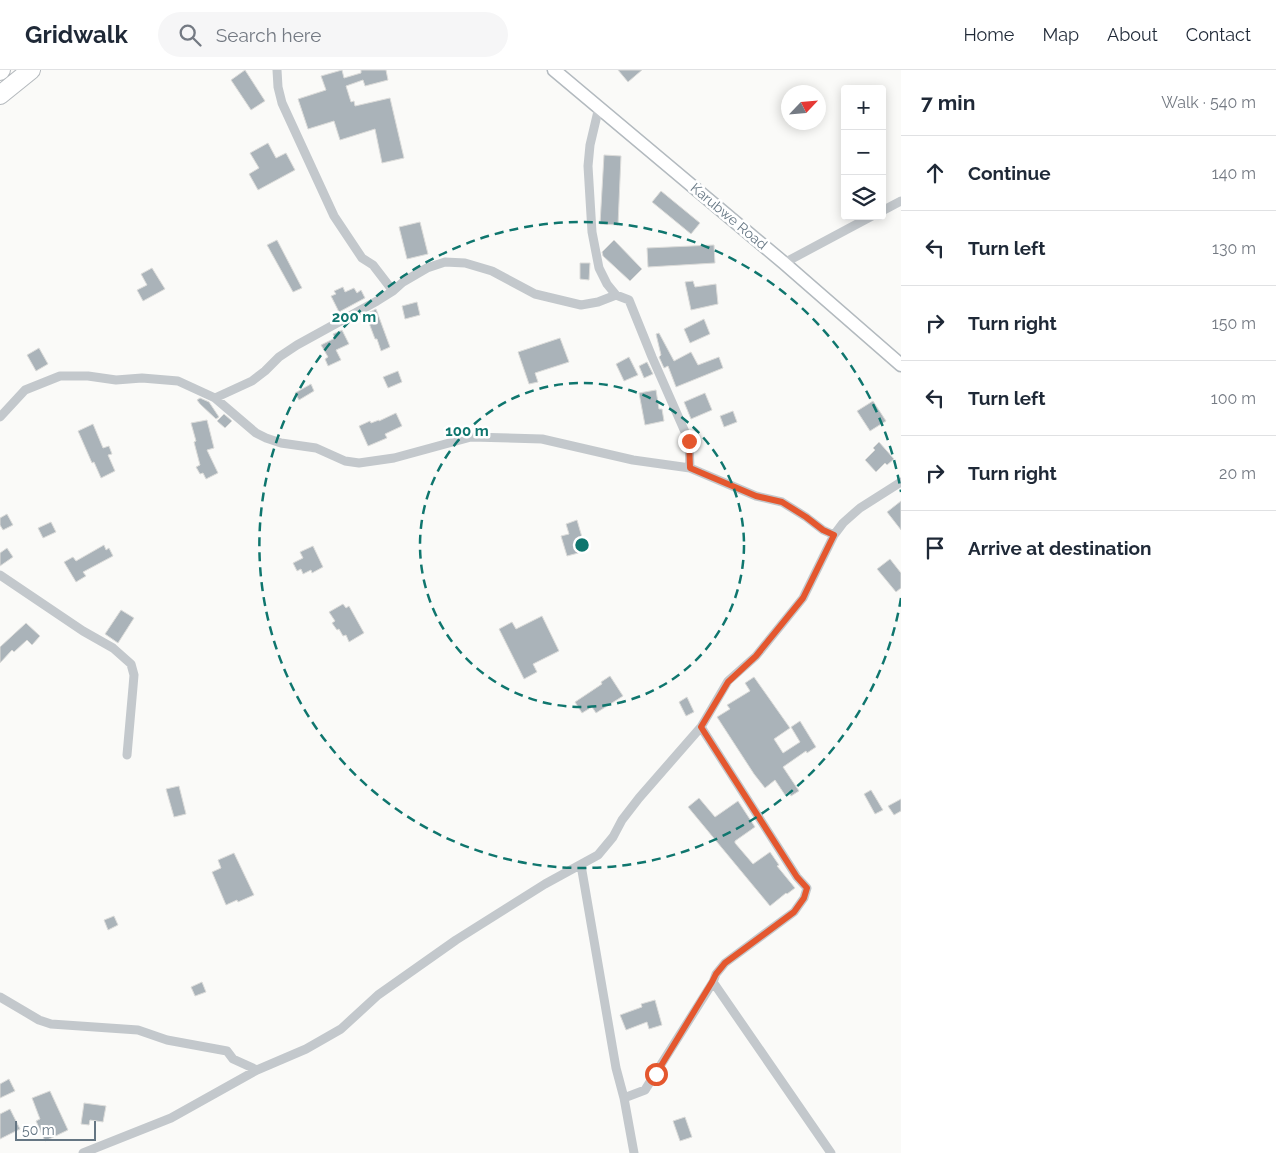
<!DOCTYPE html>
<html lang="en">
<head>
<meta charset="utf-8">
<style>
  :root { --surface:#fff; --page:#f6f6f7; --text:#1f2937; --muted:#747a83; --line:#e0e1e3 }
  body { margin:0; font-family:Raleway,sans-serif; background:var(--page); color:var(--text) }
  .controls { position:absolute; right:15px; top:15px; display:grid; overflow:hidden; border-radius:5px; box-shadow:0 2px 12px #0003 }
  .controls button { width:45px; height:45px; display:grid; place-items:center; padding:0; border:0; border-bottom:1px solid var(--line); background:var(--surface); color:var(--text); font:25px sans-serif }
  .compass { position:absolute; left:781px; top:15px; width:45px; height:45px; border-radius:50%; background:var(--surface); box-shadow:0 2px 12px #0003; rotate:64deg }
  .scale { position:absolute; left:15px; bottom:12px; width:81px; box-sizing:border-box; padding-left:5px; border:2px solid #657683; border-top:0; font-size:14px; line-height:18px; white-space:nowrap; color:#657683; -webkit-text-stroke:4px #fff; paint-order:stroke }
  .stop { position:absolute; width:15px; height:15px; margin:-11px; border:4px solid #e4572e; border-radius:50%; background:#fff }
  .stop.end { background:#e4572e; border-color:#fff; box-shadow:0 1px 5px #0008 }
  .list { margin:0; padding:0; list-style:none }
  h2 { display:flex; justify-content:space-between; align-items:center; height:65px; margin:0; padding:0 20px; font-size:21px }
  h2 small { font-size:16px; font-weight:400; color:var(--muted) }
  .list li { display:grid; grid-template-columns:32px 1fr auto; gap:15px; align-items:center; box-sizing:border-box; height:75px; padding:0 20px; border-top:1px solid var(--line) }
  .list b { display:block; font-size:19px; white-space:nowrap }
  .list em { font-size:16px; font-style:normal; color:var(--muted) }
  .icon { flex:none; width:28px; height:28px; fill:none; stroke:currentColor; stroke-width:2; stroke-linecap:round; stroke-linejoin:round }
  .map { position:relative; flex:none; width:901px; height:1083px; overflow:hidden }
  header { display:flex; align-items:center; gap:30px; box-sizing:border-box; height:70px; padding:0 25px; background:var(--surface); border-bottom:1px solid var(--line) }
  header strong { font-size:24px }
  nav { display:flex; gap:28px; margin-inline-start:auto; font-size:18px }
  .search { width:350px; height:45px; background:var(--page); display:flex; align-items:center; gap:12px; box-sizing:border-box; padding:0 18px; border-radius:28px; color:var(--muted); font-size:19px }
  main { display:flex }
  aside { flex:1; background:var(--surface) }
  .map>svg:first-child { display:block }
</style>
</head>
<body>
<header>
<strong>Gridwalk</strong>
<div class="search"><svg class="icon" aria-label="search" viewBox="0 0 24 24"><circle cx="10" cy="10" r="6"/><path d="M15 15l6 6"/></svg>Search here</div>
<nav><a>Home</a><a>Map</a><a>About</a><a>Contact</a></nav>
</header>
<main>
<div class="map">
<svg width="901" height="1083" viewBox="0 0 901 1083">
  <rect width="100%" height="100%" fill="#fafaf8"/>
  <!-- building -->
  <path fill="#aab3b9" stroke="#dcdcda" d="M245 0 265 31 251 40 231 10Z
    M342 0 344 8 361 3V0H386L388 10 365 16 363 10 346 16 351 32 354 31 355 36 390 28 404 88 382 93 375 59 340 70 334 51 308 59 298 29 326 20 321 6Z
    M618 0H642L628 12Z
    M268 73 276 88 286 83 295 100 258 120 249 104 259 98 250 83Z
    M604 85 621 86 618 155 600 154Z
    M661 121 700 153 691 164 652 132Z
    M420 152 428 184 407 189 399 157Z
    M277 170 302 218 293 222 267 175Z
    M614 170 642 199 630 211 603 186 602 182Z
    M714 175 715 193 648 197 647 178Z
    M580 193H590L589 210 580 209Z
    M152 198 165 219 143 231 137 220 147 215 141 204Z
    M693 211 695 217 716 214 718 234 691 240 685 212Z
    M343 217 345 222 354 218 357 223 361 220 365 228 339 242 331 226 336 224 334 221Z
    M417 232 420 245 405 249 402 236Z
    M376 239 390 277 381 281 377 269H375L369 253H371L366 244Z
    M704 249 710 264 690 273 684 259Z
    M342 260 349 274 336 280 341 290 328 296 325 289 328 287 321 275 335 268 333 264Z
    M659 263 674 291 691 282 698 295 719 287 723 298 676 317 668 296 664 298 659 287 661 285 656 264Z
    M560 268 569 292 535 303 538 312 529 314 518 282Z
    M39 278 48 294 36 301 27 285Z
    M629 287 638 305 624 311 616 294Z
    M647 292 653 304 644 308 639 296Z
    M398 301 402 312 388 318 383 307Z
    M311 314 314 321 299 330 295 323Z
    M656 320 659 339H662L664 351 645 355 639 323Z
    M705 323 712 340 691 349 684 332Z
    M200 328 209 332 219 347 216 349 200 334 197 330Z
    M873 331 886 351 870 361 857 341Z
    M733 341 737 352 724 357 720 346Z
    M396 343 402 356 385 364 387 368 368 376 359 356 370 351 371 353 379 350V351Z
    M224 344 232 351 225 358 217 351Z
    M207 350 214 378 207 380 218 403 206 409 203 403 200 404 196 397 200 395 194 372 196 371 191 353Z
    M93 354 103 378 109 376 112 384 108 385 115 401 101 408 94 392 92 393 78 361Z
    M879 372 894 389 887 395 885 393 876 402 865 390 875 380 873 378Z
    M901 431V460L887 442Z
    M7 444 13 455 3 460 0 455V448Z
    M577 450 586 481 567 486 561 466 569 464 566 454Z
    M51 452 56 462 43 468 38 458Z
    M104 475 106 480 109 478 113 486 83 502 86 506 76 512 64 492 73 487 76 491Z
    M313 476 323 497 312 503 311 500 303 504 301 499 297 501 293 493 303 488 300 482Z
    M7 478 13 487 0 496V483Z
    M890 489 901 503V518L896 522 877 499Z
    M343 534 346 538 349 536 364 563 349 572 346 565 343 566 339 559 337 560 332 553 335 551 329 542Z
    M121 540 134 548 118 573 105 564Z
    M542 546 559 581 533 594 537 602 524 609 499 559 512 552 516 559Z
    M26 553 40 566 32 575 27 570 14 582 12 580 0 593V577Z
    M610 606 623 626 596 643 592 637 582 643 575 632 602 614 601 612Z
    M754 607 790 658 774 669 783 683 800 672 791 657 800 651 816 677 807 683 806 681 783 697 799 721 791 726 789 722 785 725 775 710 765 718 754 704 717 647 730 639 727 635 750 621 745 613Z
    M687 627 694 642 686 646 679 632Z
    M179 716 186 744 174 747 166 719Z
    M871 720 883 740 875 744 864 724Z
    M699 728 715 747 738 731 755 757 735 771V773L753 794 770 782 779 795 777 796 795 818 787 824 786 823 770 836 688 737Z
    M901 729V741L894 745 888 736Z
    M234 783 254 825 238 832 237 830 226 835 212 802 221 798 218 790Z
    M114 846 118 855 108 860 104 850Z
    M202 912 206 922 195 926 191 917Z
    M655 930 662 955 649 959 647 952 626 960 620 945 642 937 641 934Z
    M9 1009 15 1021 0 1028V1014Z
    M50 1021 68 1060 45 1071 36 1051 40 1049 32 1028Z
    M84 1033 106 1036 103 1052 90 1050 89 1055 81 1054Z
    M10 1039 20 1059 0 1069V1044Z
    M685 1047 692 1067 680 1071 673 1051Z"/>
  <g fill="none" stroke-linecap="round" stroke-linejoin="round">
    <defs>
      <path id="secondary" d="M554 0 784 193 901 295"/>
      <path id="highway" d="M0 1 1 0
        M0 25 31 0"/>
    </defs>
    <!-- secondary casing -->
    <use href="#secondary" stroke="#b3babf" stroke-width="15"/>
    <!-- highway casing -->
    <use href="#highway" stroke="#b4b9bd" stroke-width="20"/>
    <!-- street -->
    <path stroke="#c3c8cc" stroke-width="9" d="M277 0 278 17 282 33 334 146 362 188 373 195 393 221
      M599 37 590 75 588 96 592 162 599 198 607 214 616 225 629 230 652 287 689 371 690 398
      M882 141 901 131
      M784 193 872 146
      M215 328 252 311 265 301 279 287 297 275 377 231 393 221 403 212 427 198 445 192 465 193 492 201 535 224 581 235 598 232 616 225
      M0 347 25 320 60 306H88L116 310 142 308 178 311 215 328 256 363 266 368 281 373 316 378 345 391 359 393 394 388 471 367 542 369 633 390 690 398 756 426 782 432 806 447 823 460 834 465
      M0 505 83 561 113 578 131 594 134 605 133 617 127 685
      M581 795 616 998 624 1028 634 1083
      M713 912 831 1083
      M0 927 39 950 51 954 138 960 167 970 227 981 233 989 257 1000
      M624 1028 645 1020 713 912 716 904 725 893 794 842 804 828 807 818 797 807 701 657
      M83 1083 171 1048 257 1000 306 979 341 959 378 925 456 870 545 814 598 785 613 767 622 750 639 728 701 657 728 611 756 586 803 528 834 465 843 453 860 438 901 412"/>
    <!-- secondary -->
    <use href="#secondary" stroke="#fff" stroke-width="12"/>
    <!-- highway -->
    <use href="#highway" stroke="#fff" stroke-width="18"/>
  </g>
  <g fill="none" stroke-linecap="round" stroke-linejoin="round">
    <!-- route -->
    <path stroke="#e4572e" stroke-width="6" d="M656 1004 712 912 716 904 725 893 794 842 804 828 807 818 797 807 701 657 728 612 756 586 803 528 834 465 823 460 806 447 782 432 756 426 690 398 689 371"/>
  </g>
  <!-- distance rings -->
  <g fill="none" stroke="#0f766e" stroke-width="2.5" stroke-dasharray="9 6">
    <circle cx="582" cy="475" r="162"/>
    <path d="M901 528A323 323 0 1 1 901 422"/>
  </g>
  <g text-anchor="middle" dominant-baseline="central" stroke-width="5" stroke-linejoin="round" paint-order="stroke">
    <!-- street labels -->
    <g font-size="14" fill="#657683" stroke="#fff">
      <text transform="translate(729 146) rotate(40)">Karubwe Road</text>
    </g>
  </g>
  <circle cx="582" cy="475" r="8" fill="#0f766e" stroke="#fff" stroke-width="2.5"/>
  <g font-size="15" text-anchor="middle" font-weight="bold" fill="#0f766e" stroke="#fff" stroke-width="5" stroke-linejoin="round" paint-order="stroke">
    <text x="354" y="252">200 m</text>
    <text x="467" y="366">100 m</text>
  </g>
</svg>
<div class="controls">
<button>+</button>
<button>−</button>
<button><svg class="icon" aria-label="layers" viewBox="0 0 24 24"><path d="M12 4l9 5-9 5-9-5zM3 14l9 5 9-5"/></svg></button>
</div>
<svg class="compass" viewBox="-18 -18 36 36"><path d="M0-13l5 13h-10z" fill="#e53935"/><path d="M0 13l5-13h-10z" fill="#747a83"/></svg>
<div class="scale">50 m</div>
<div class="stop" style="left:656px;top:1004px"></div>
<div class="stop end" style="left:689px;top:371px"></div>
</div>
<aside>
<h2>7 min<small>Walk · 540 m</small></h2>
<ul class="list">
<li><svg class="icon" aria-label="ahead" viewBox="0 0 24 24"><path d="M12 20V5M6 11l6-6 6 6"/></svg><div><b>Continue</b></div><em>140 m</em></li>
<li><svg class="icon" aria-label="left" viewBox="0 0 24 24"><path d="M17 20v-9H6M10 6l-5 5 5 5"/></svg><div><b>Turn left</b></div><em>130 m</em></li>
<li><svg class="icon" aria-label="right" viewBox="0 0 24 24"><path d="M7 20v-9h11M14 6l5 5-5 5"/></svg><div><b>Turn right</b></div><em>150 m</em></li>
<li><svg class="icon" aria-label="left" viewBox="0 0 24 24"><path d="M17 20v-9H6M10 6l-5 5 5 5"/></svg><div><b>Turn left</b></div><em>100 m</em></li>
<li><svg class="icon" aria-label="right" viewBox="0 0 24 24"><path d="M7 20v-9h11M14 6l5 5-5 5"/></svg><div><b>Turn right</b></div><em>20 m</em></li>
<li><svg class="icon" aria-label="arrive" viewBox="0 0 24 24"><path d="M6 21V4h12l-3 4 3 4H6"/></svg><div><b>Arrive at destination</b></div></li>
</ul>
</aside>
</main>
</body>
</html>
